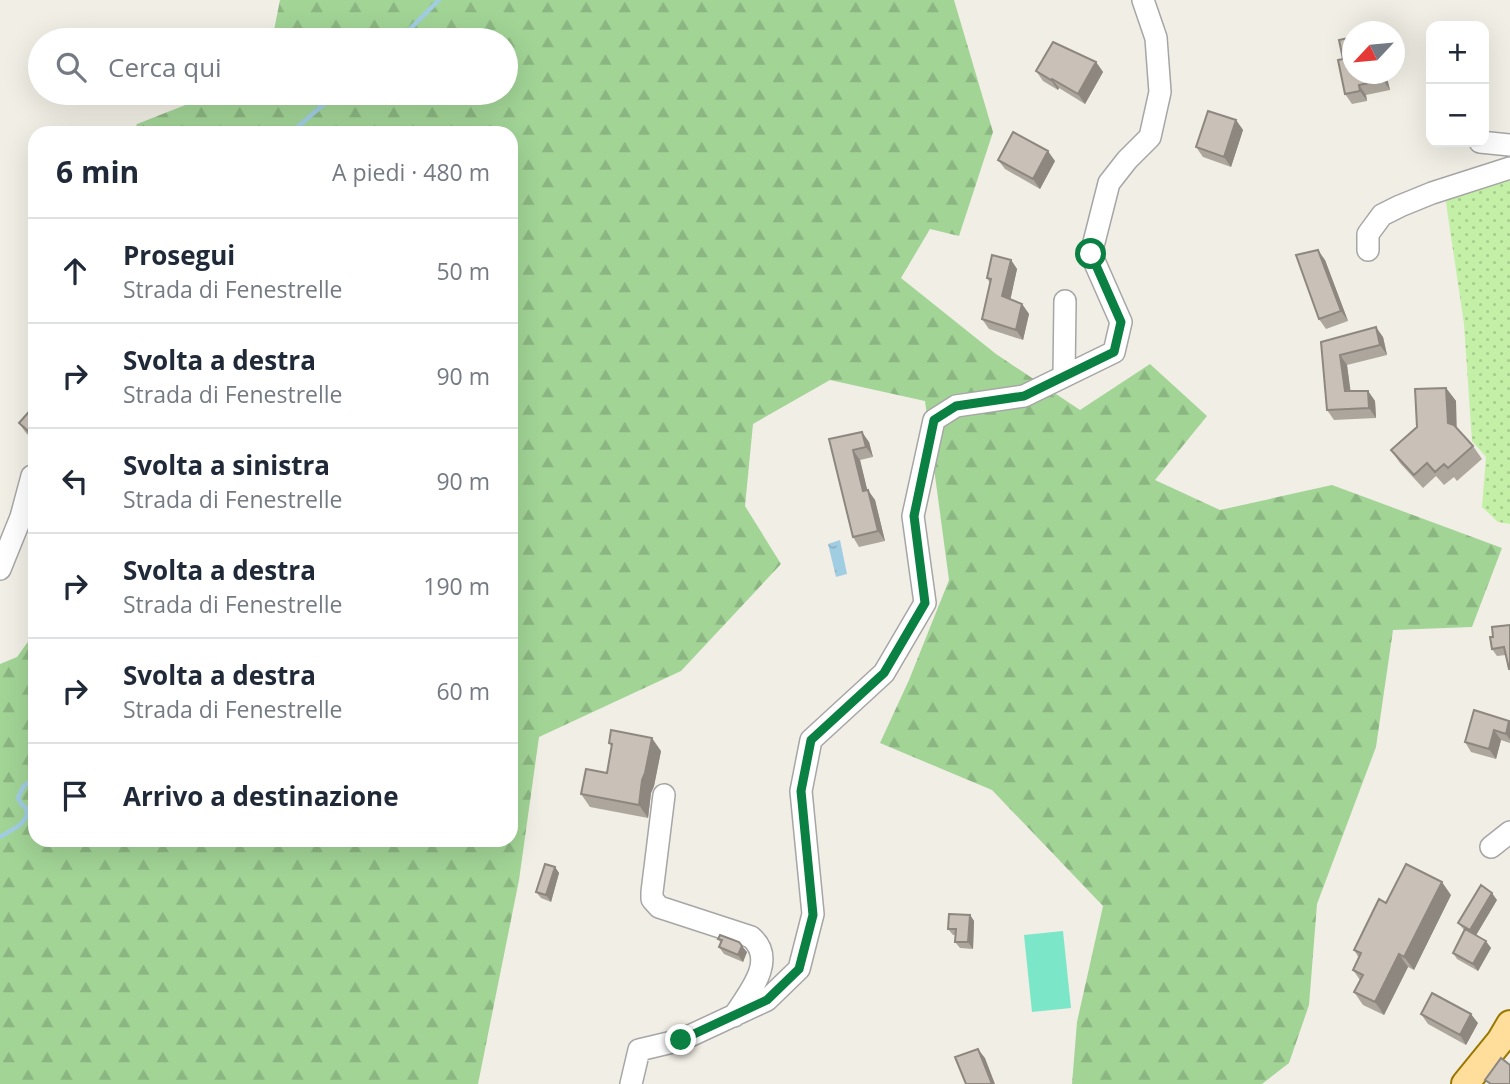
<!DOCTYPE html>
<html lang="it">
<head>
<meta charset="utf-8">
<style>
  :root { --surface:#fff; --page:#f2f2f3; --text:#1f2937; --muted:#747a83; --line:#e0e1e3 }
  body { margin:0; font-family:"Open Sans",sans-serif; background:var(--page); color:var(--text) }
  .controls { position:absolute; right:21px; top:21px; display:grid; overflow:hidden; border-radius:14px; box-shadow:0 7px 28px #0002 }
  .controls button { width:63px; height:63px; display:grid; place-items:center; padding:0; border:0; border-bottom:2px solid var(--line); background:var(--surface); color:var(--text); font:35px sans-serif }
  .compass { position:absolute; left:1342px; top:21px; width:63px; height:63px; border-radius:50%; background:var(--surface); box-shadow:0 7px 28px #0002; rotate:244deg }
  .stop { position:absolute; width:21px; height:21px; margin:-16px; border:5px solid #0b8043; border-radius:50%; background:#fff }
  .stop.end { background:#0b8043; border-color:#fff; box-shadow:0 2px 7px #0008 }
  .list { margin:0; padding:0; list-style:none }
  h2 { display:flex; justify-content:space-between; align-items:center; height:91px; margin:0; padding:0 28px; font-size:30px }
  h2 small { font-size:23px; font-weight:400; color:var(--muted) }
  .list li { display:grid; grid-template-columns:46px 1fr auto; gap:21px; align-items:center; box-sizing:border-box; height:105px; padding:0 28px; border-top:2px solid var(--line) }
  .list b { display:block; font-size:26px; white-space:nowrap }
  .list p { margin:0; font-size:23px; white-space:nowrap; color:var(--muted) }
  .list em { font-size:23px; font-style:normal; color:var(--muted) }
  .icon { flex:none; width:38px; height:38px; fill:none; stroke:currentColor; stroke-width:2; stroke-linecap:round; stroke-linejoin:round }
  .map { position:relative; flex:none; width:1510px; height:1084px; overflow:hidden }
  .search { position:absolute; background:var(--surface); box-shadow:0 7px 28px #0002; left:28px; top:28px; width:490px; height:77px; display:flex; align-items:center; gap:18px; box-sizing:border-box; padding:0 24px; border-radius:38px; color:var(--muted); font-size:26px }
  .panel { position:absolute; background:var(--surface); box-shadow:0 7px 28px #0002; left:28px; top:126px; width:490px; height:721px; border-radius:21px }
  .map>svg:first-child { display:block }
</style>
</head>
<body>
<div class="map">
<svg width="1510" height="1084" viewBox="0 0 1510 1084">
  <defs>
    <pattern id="grass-dots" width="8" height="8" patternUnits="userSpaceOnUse" patternTransform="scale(1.75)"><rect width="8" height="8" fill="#c3f0a6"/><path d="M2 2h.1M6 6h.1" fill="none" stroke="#a7cd8e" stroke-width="1.8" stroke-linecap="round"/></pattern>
    <pattern id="forest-firs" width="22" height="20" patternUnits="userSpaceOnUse" patternTransform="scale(1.75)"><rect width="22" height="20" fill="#a2d496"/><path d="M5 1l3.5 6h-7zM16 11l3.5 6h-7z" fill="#8bb681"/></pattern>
    <pattern id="water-ripples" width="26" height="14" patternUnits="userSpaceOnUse" patternTransform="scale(1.75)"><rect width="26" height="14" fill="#a1cde3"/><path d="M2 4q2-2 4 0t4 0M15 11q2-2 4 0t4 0" fill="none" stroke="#8ab0c2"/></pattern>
  </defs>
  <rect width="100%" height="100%" fill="#f1eee5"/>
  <!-- grass -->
  <path fill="url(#grass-dots)" d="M1510 173V524L1498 522 1482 507 1486 457 1472 441 1464 324 1445 196Z"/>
  <!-- forest -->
  <path fill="url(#forest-firs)" d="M280 0H954L993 132 959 236 930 229 901 278 996 354 1080 410 1150 364 1207 416 1155 480 1220 510 1332 485 1502 548 1472 627 1393 630 1376 747 1317 904 1309 1005 1289 1063 1262 1084H1072L1077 1022 1103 906 992 790 880 743 909 680 949 580 925 401 830 380 753 424 745 506 781 564 681 671 539 737 519 880 478 1084H0V664L17 657 35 632V840H511V133H133L137 124 216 93H506V40H272Z"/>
  <!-- pitch -->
  <path fill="#7ce7c8" d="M1063 931 1071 1008 1032 1012 1024 935Z"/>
  <!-- water -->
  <path fill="url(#water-ripples)" d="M840 540 847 574 836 577 828 544Z"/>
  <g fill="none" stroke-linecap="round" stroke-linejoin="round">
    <!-- stream -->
    <path stroke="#a1cde3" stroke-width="4.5" d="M395 40 403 36 439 0
      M293 133V131L332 97 333 93
      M0 837 20 825 27 816 26 808 22 805 18 798 23 787 35 777"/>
    <defs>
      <path id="minor" d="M1480 142 1510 145
        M1368 250V234L1382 215 1400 206 1432 193 1510 168
        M1064 376 1065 301
        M0 569 21 517 32 476
        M664 795 652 892V899L659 907 751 937C778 960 748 994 734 1016
        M1491 847 1510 832
        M631 1084 639 1050 681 1040 767 1000 799 969 813 914 801 791 811 740 884 673 925 603 913 516 934 420 956 406 1024 396 1114 352 1121 322 1091 254 1109 183 1127 160 1150 137 1160 92 1156 38 1143 0"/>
      <path id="major" d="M1465 1084 1500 1041 1510 1024"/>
    </defs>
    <!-- minor casing -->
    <use href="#minor" stroke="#a6a6a6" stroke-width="24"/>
    <!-- major casing -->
    <use href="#major" stroke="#9b7700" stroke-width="30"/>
    <!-- minor -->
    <use href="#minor" stroke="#fff" stroke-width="21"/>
    <!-- major -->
    <use href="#major" stroke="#ffde9c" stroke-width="26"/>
  </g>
  <!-- wall -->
  <path fill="#ada69d" d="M1338 60 1386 74 1390 90 1366 95 1367 101 1352 104 1345 94Z
    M1096 62 1103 72 1085 104 1059 88 1058 90 1043 81 1036 71Z
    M1236 120 1243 130 1231 167 1203 157 1196 147Z
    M998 160 1055 161 1040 189 1005 169Z
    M1011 260 1017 269 1010 300 1022 304 1029 314 1023 340 989 329 982 319 990 283 987 278Z
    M1325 260 1348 321 1326 329 1319 319Z
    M1383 337 1387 355 1347 365 1350 391H1368L1375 401 1376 418 1334 420 1327 410 1321 342Z
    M1446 388 1456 401V428L1473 446 1482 459 1457 481 1454 477 1444 485 1436 476 1423 488 1400 463 1391 450 1417 427Z
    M35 405V441L26 433 19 423Z
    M829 439 869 442 873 457 860 460 867 490 875 500 885 541 859 547 853 537Z
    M1510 625V671L1506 655 1497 656 1492 649 1493 637Z
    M1509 721 1510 743 1501 740 1496 759 1471 752 1465 742Z
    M609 743 661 751 654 786 651 793 648 818 590 807 581 794 607 773 612 747Z
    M555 867 559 873 551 902 541 898 536 892Z
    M1451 895 1414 970 1408 967 1384 1015 1363 1005 1354 992 1360 980 1353 970 1359 958 1354 950 1386 903Z
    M1497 900 1476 935 1491 948 1478 971 1457 959 1453 953 1465 931 1458 923Z
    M970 915 974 921 973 949 960 948 955 942V935H953L948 929Z
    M718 939 747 952 743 962 724 954 719 947 721 943Z
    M1421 1014 1478 1023 1466 1045 1428 1024Z"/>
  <!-- shaded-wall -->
  <path fill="#8d8780" d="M1096 62 1103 72 1085 104 1078 94Z
    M1381 74H1386L1390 90 1383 80Z
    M1052 79 1059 88 1058 90 1051 80Z
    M1359 85 1366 95 1367 101 1360 91Z
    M1236 120 1243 130 1231 167 1224 157Z
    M1048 151 1055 161 1040 189 1033 179Z
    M1318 250 1325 260 1348 321 1341 311Z
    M1011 260 1017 269 1009 306 1002 296Z
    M1022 304 1029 314 1023 340 1016 330Z
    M1376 327 1383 337 1387 355 1380 345Z
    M1340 355 1347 365 1352 401 1345 391Z
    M1446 388 1456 401 1457 436 1448 423Z
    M1368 391 1375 401 1376 418 1369 408Z
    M862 432 869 442 873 457 866 447Z
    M853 450 860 460 870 501 863 491Z
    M868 490 875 500 885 541 878 531Z
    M1509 721H1510V740L1506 734Z
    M1494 730 1501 740 1496 759 1489 749Z
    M652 738 661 751 654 786 651 793 648 818 639 805 642 780Z
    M555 867 559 873 551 902 546 895Z
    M1442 882 1451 895 1414 970 1404 957Z
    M1492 893 1497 900 1475 937 1470 930Z
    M970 915 974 921 973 949 968 942Z
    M1486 941 1491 948 1478 971 1473 964Z
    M742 946 747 952 743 962 738 955Z
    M1399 954 1408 967 1384 1015 1375 1002Z
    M1471 1014 1478 1023 1466 1045 1460 1035Z
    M978 1049 985 1058 995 1084H992Z"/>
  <!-- building -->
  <path fill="#c9c1b7" stroke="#8d8780" stroke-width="2" d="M1353 37V74H1381L1383 80 1359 85 1360 91 1345 94 1338 60 1343 59 1339 40Z
    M1053 42 1096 62 1078 94 1052 79 1051 80 1036 71Z
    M1208 111 1236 120 1224 157 1196 147Z
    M1013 132 1048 151 1033 179 998 160Z
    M1318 250 1341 311 1319 319 1296 255Z
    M992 255 1011 260 1002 296 1022 304 1016 330 982 319 991 279 987 278Z
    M1376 327 1380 345 1340 355 1345 391H1368L1369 408 1327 410 1321 342Z
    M1446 388 1448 423 1454 425 1473 446 1448 468 1444 464 1435 472 1427 463 1414 475 1391 450 1417 427 1415 389Z
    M35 405V437L19 423Z
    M862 432 866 447 853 450 863 491 868 490 878 531 853 537 829 439Z
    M1510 625V669H1509L1504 647 1492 649 1490 637H1493L1492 627Z
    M1474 710 1509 721 1506 734 1494 730 1489 749 1465 742Z
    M611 730 652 738 645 773 642 780 639 805 581 794 586 769 607 773 612 744 609 743Z
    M545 864 555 867 546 895 536 892Z
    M1406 864 1442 882 1404 957 1399 954 1375 1002 1354 992 1363 975 1353 970 1361 953 1354 950 1379 899 1386 903Z
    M1481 885 1492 893 1470 930 1458 923Z
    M949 914 970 915 968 942H955L956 929H948Z
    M1465 929 1486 941 1473 964 1453 953Z
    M720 935 739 942 742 946 738 955 719 947 722 940 718 939Z
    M1432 993 1471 1014 1460 1035 1421 1014Z
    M978 1049 992 1084H966L955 1057Z
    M1501 1058 1510 1065V1084H1491L1485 1080Z"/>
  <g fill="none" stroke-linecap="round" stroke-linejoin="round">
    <!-- route -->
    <path stroke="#0b8043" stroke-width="9" d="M681 1040 767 1000 799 969 813 915 801 791 811 740 884 673 925 603 914 516 934 420 956 406 1024 396 1114 352 1121 322 1091 254"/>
  </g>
</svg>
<div class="controls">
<button>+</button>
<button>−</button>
</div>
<svg class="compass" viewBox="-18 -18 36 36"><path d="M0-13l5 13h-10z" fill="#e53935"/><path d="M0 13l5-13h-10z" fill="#747a83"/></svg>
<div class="stop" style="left:1091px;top:254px"></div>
<div class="stop end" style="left:681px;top:1040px"></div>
<div class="search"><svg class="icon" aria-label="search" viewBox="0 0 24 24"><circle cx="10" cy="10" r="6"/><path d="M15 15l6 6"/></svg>Cerca qui</div>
<section class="panel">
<h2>6 min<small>A piedi · 480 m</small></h2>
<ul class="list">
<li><svg class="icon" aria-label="ahead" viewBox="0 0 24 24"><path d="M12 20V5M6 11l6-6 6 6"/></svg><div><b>Prosegui</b><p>Strada di Fenestrelle</p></div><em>50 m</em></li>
<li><svg class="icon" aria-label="right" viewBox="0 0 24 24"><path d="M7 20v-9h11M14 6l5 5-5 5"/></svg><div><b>Svolta a destra</b><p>Strada di Fenestrelle</p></div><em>90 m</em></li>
<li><svg class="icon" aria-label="left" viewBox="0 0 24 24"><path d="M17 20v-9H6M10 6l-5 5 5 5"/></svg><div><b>Svolta a sinistra</b><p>Strada di Fenestrelle</p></div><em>90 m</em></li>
<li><svg class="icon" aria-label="right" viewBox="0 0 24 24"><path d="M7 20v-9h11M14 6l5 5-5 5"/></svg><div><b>Svolta a destra</b><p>Strada di Fenestrelle</p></div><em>190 m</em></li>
<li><svg class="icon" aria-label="right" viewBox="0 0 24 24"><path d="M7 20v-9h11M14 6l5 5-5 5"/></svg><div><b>Svolta a destra</b><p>Strada di Fenestrelle</p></div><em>60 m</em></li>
<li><svg class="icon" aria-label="arrive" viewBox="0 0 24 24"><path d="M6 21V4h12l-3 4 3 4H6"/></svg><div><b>Arrivo a destinazione</b></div></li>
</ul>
</section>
</div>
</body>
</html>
